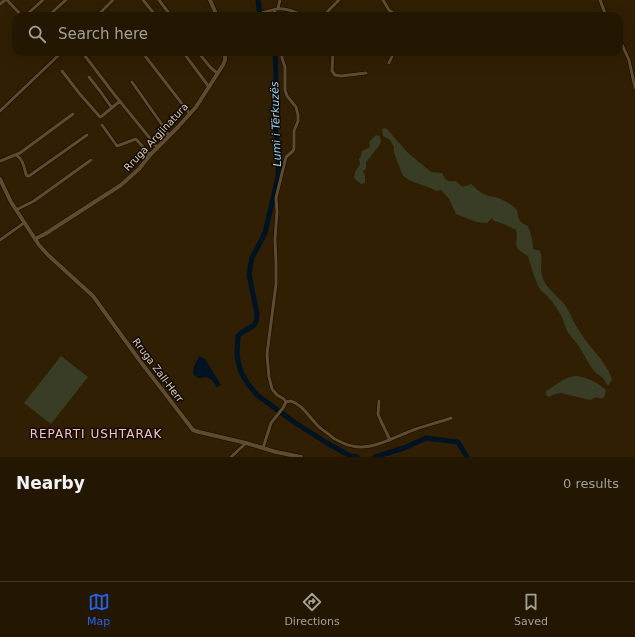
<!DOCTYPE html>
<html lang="en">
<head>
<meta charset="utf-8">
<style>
  :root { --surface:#241702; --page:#2c200c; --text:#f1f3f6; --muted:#a39f99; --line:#413624; --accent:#2563eb }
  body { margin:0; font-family:"DejaVu Sans",sans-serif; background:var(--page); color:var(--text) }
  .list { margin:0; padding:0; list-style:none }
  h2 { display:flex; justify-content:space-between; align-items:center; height:52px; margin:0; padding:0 16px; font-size:17px }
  h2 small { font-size:13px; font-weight:400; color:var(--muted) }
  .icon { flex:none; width:22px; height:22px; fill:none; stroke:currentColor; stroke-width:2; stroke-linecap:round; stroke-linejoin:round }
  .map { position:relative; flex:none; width:635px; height:457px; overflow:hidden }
  .search { position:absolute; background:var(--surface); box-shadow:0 4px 16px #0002; left:12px; right:12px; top:12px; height:44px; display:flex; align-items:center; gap:10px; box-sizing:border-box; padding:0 14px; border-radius:12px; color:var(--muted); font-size:15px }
  .sheet { height:124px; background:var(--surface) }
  nav { display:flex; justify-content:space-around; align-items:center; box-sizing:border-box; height:56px; border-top:1px solid var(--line); background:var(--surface); font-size:11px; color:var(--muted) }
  nav a { display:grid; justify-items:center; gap:2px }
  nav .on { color:var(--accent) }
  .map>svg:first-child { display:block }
</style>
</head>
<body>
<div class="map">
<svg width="635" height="457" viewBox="0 0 635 457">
  <rect width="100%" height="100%" fill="#301f03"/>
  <!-- green -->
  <path fill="#3a3d25" d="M386 128 408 153 431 172 442 173C446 181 447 182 456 181 462 188 464 187 471 184 476 188 480 193 486 195 489 197 492 196 495 197 501 199 509 203 514 207 522 214 513 220 528 226 531 234 533 241 533 249L540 251C543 261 539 268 543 279 548 290 558 296 565 305 567 308 569 312 571 316 574 323 579 330 583 337 592 349 609 366 612 380L608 386 603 378 595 372 591 367 577 343 573 339 567 331 562 317 552 301 539 288 533 273 528 256C510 246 519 246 516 230L504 224 494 221 492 218 487 223 477 222 456 214 449 199 441 190 436 191 428 187 416 183 409 180 403 176 394 153V147L390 140 383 136 382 129Z
    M376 135 380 136 381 142 379 146 366 162V169L363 171 365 176V183L361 184 354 178 355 172 360 164 359 159 361 156 362 151 370 147 369 142Z
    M61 356 88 377 51 424 24 403Z
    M575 376C587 377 597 382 606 390L605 396C602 399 600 399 596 397L590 400 561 393 555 394 549 397 546 395V391C555 386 565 377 575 376Z"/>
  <!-- water -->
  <path fill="#001322" d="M199 356 205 359 221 385 216 387C215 384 213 380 210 379 203 374 199 383 193 373L194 367Z"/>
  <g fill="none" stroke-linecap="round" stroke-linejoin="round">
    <!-- river -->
    <path stroke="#001322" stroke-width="5" d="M258 0 260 16
      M275 52 276 75 274 109V120L279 152 278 177 265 233 252 258 249 274 257 314 256 322 253 326 241 333 238 336 237 353 238 361 241 372 248 384 257 395 294 422 327 443 350 456 357 457
      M375 457 404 448 426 438 458 442 467 457"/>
    <defs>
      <path id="street" d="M7 0 22 16
        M143 0 156 16
        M159 0 171 16
        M383 0 389 10 397 16
        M600 0 606 16
        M0 4 5 0
        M278 8 280 0
        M274 10 276 16
        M25 16 43 0
        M48 16 66 0
        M97 16 113 0
        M254 16C277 8 281 5 304 16
        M323 16 339 0
        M619 38 629 60 635 88
        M82 52 114 94 157 147
        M142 52 190 114
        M183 52 209 87
        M198 52 210 67 217 73
        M282 52V58L285 67V90L287 96 296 107 298 115V121L294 131V148L293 151 286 157 276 198 277 212 275 239 276 262V284L267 354 269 377 272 389 277 395 284 399 286 402
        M333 52 332 71 335 75 341 76 366 73
        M389 63 394 52
        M62 71 79 93 100 117 102 116 120 101
        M89 77 100 91 112 108
        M132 82 163 126 169 136
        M0 111 62 52
        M102 125 117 146 136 139 150 155
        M16 155C23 159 24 167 26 174L27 176H29L87 135
        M0 161 20 153 73 114
        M16 210 34 201 91 160
        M0 240 24 223
        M379 401 378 414 380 419 390 440
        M286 402 291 401C303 405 309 417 318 426 322 430 328 433 332 437 335 440 339 441 343 443 368 455 393 437 416 429 428 425 440 422 451 418
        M263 448 271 423 283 408 286 402
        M231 457 246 443"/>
      <path id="secondary" d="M210 0 217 16
        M0 179 11 202 39 245 48 255 93 296 140 361 193 430 199 432 246 443 276 452 301 457
        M35 239 45 234 121 185 139 169 150 155 178 127 196 107 223 65 225 60V52"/>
    </defs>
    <!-- street casing -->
    <use href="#street" stroke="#150900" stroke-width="4"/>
    <!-- secondary casing -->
    <use href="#secondary" stroke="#150900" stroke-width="5"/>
    <!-- street -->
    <use href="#street" stroke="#5f4c30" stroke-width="3"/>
    <!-- secondary -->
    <use href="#secondary" stroke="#5f4c30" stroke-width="4"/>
  </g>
  <g text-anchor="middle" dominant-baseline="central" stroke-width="3" stroke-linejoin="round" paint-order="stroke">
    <!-- street labels -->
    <g font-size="10" fill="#dbcfc0" stroke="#120a02">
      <text transform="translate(156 137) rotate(-47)">Rruga Argjinatura</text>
      <text transform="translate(158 370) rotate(53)">Rruga Zall-Herr</text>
    </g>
    <!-- water labels -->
    <g font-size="11" font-style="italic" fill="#97d3fc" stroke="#120a02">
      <text transform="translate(276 124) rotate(-92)">Lumi i Tërkuzës</text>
    </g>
    <!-- quarter labels -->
    <g font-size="12" letter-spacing="1" fill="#f5c1ca" stroke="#120a02">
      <text x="96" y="434">REPARTI USHTARAK</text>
    </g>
  </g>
</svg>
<div class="search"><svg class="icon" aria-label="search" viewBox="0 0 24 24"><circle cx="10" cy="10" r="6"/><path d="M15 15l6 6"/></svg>Search here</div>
</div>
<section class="sheet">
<h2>Nearby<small>0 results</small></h2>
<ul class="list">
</ul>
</section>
<nav>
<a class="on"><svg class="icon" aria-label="map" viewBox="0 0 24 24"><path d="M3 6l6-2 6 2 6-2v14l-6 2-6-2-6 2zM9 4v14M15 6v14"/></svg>Map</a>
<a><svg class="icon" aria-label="directions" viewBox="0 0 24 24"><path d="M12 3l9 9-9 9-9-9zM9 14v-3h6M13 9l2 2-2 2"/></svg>Directions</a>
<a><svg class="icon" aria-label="saved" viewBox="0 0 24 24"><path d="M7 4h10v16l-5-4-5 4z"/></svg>Saved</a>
</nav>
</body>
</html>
